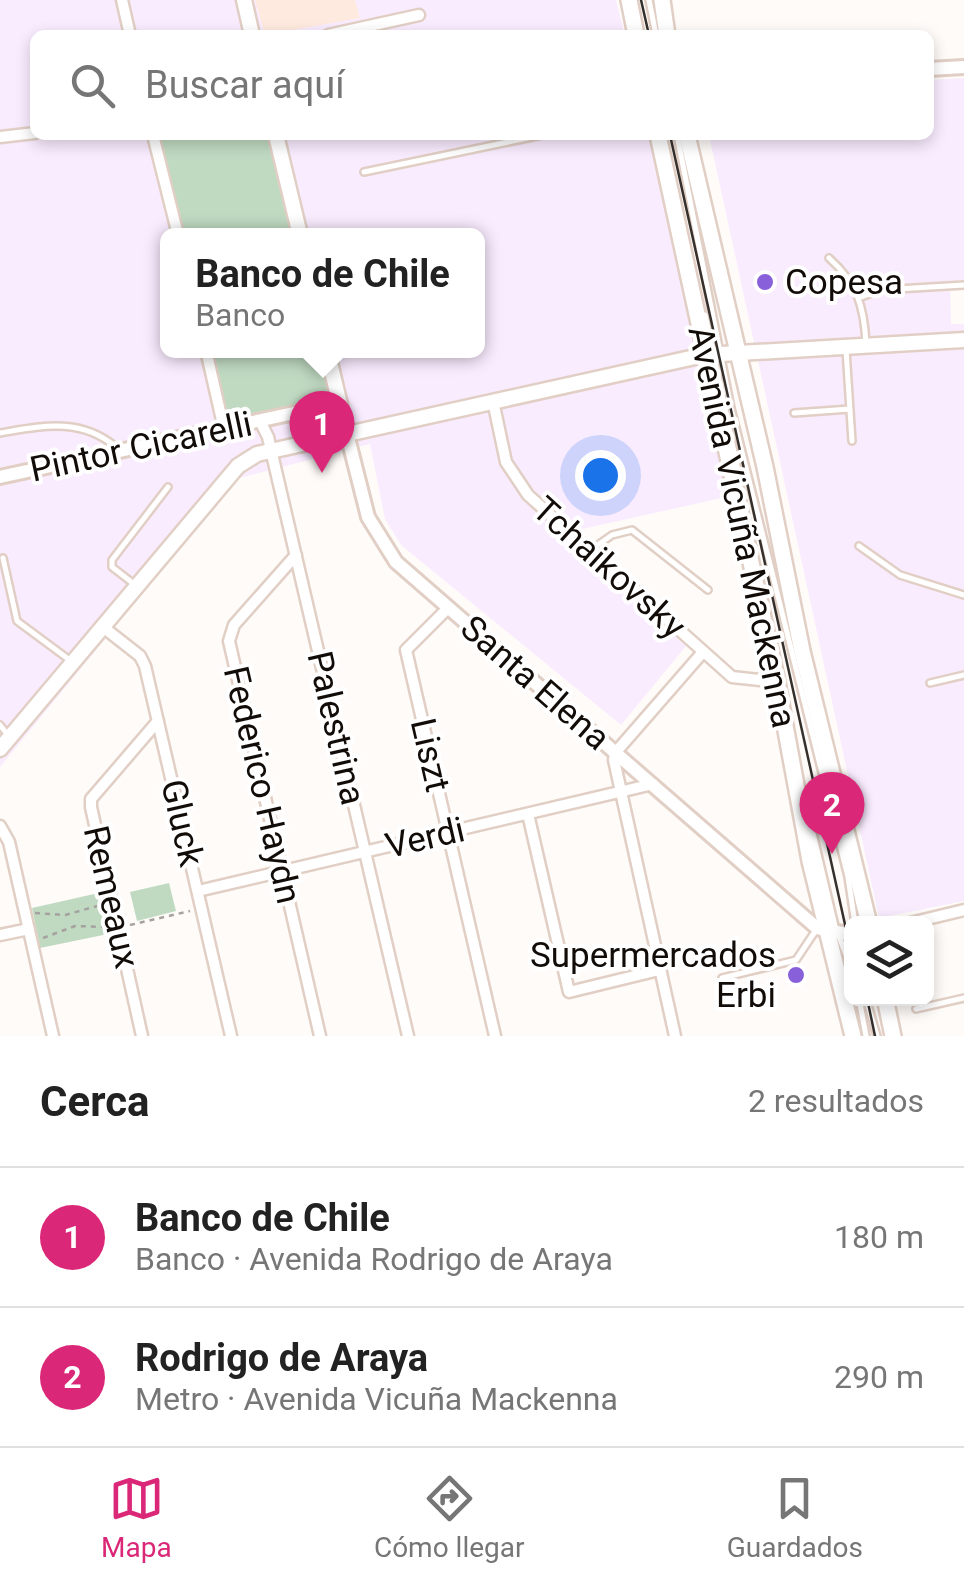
<!DOCTYPE html>
<html lang="es">
<head>
<meta charset="utf-8">
<style>
  :root { --surface:#fff; --page:#f2f2f2; --text:#222; --muted:#767676; --line:#e0e0e0; --accent:#db2777 }
  body { margin:0; font-family:Roboto,sans-serif; background:var(--page); color:var(--text) }
  .controls { position:absolute; right:30px; bottom:30px; display:grid; overflow:hidden; border-radius:15px; box-shadow:0 5px 15px #0003 }
  .controls button { width:90px; height:90px; display:grid; place-items:center; padding:0; border:0; border-bottom:2px solid var(--line); background:var(--surface); color:var(--text); font:50px sans-serif }
  .you { position:absolute; left:600px; top:475px; width:35px; height:35px; margin:-25px; border:8px solid #fff; border-radius:50%; background:#1a73e8; box-shadow:0 0 0 15px #1a73e833 }
  .badge { display:grid; place-items:center; width:65px; height:65px; border-radius:50%; background:var(--accent); color:#fff; font-size:32px; font-weight:700 }
  .pin { position:absolute; translate:-50% -82px; filter:drop-shadow(0 2px 5px #0008) }
  .pin::after { content:''; position:absolute; top:52px; width:35px; height:30px; background:inherit; clip-path:polygon(0 0,100% 0,50% 100%) }
  .popup { position:absolute; left:160px; top:228px; width:325px; height:130px; box-sizing:border-box; display:grid; place-content:center; border-radius:15px; background:var(--surface); filter:drop-shadow(0 2px 8px #0005); font-size:32px; white-space:nowrap; color:var(--muted) }
  .popup b { font-size:38px; color:var(--text) }
  .popup::after { content:''; position:absolute; left:50%; top:100%; margin-left:-20px; border:20px solid transparent; border-top-color:var(--surface) }
  .list { margin:0; padding:0; list-style:none }
  h2 { display:flex; justify-content:space-between; align-items:center; height:130px; margin:0; padding:0 40px; font-size:42px }
  h2 small { font-size:32px; font-weight:400; color:var(--muted) }
  .list li { display:grid; grid-template-columns:65px 1fr auto; gap:30px; align-items:center; box-sizing:border-box; height:140px; padding:0 40px; border-top:2px solid var(--line) }
  .list b { display:block; font-size:38px; white-space:nowrap }
  .list p { margin:0; font-size:32px; white-space:nowrap; color:var(--muted) }
  .list em { font-size:32px; font-style:normal; color:var(--muted) }
  .icon { flex:none; width:55px; height:55px; fill:none; stroke:currentColor; stroke-width:2; stroke-linecap:round; stroke-linejoin:round }
  .map { position:relative; flex:none; width:964px; height:1036px; overflow:hidden }
  .search { position:absolute; background:var(--surface); box-shadow:0 5px 15px #0003; left:30px; right:30px; top:30px; height:110px; display:flex; align-items:center; gap:25px; box-sizing:border-box; padding:0 35px; border-radius:15px; color:var(--muted); font-size:38px }
  .sheet { height:410px; background:var(--surface) }
  nav { display:flex; justify-content:space-around; align-items:center; box-sizing:border-box; height:140px; border-top:2px solid var(--line); background:var(--surface); font-size:28px; color:var(--muted) }
  nav a { display:grid; justify-items:center; gap:5px }
  nav .on { color:var(--accent) }
  .map>svg:first-child { display:block }
</style>
</head>
<body>
<div class="map">
<svg width="964" height="1036" viewBox="0 0 964 1036">
  <rect width="100%" height="100%" fill="#fefbf8"/>
  <!-- industrial -->
  <path fill="#faecff" fill-rule="evenodd" d="M0 0H616L625 35H35V135H649L731 496 555 535 686 646 621 725 401 545 385 519 370 444 236 479 0 767ZM167 235H477V350H167Z
    M964 78V280L950 281 951 324H964V901L879 918 709 135H929V80Z"/>
  <!-- built -->
  <path fill="#ffeadf" d="M255 0H355L360 18 265 35Z"/>
  <!-- green -->
  <path fill="#c0dac2" d="M159 135H269L293 235H183Z
    M211 351H319L329 391 320 401 229 421Z
    M169 883 176 911 137 921 130 892Z
    M103 892 113 933 40 948 32 908Z"/>
  <g fill="none" stroke-linecap="round" stroke-linejoin="round">
    <defs>
      <path id="service" d="M649 0 656 35
        M677 135 731 408 848 877 855 924
        M364 172 542 135
        M829 258C857 283 864 306 866 343
        M861 297 880 290 964 285
        M705 315 738 471
        M846 350 852 441
        M794 413 850 409
        M0 433C42 426 80 417 116 447
        M859 546 900 575 964 595
        M592 549 612 535 632 530 708 590
        M3 558 17 621 71 661
        M134 584 112 567V560L168 487
        M930 683 964 675
        M0 725 8 735
        M812 829 835 926 852 970
        M722 978 796 960 816 930
        M859 998 866 1036
        M866 998 877 1036
        M916 1009 964 998"/>
      <path id="minor" d="M122 0 130 35
        M328 35 419 15
        M153 135 178 235
        M0 137 35 133
        M206 350 224 429
        M493 401 506 462 528 495 732 677 777 682
        M260 421 268 437 408 1036
        M296 555 234 625 229 641 320 1036
        M448 608 406 650 495 1036
        M103 627 140 656 145 666 231 1036
        M528 814 569 992 659 970
        M0 826 9 842 53 1036
        M198 891 653 784
        M906 924 964 910
        M0 935 29 929
        M142 1036 91 807V799L158 721
        M675 1036 614 760 615 753 703 652"/>
      <path id="tertiary" d="M929 69 964 67
        M347 434 368 517 396 562 817 928 852 935
        M0 477 340 403"/>
      <path id="secondary" d="M244 0 252 35
        M276 135 300 235
        M327 350 347 434
        M0 749 238 466 257 454 704 355 964 340"/>
      <path id="primary" d="M629 0 636 35
        M662 0 667 35
        M658 135 777 682 810 861 853 1036
        M687 135 765 467 802 651 869 924
        M885 998 893 1036"/>
    </defs>
    <!-- service casing -->
    <use href="#service" stroke="#e1cfc5" stroke-width="10"/>
    <!-- minor casing -->
    <use href="#minor" stroke="#e1cfc5" stroke-width="15"/>
    <!-- tertiary casing -->
    <use href="#tertiary" stroke="#e1cfc5" stroke-width="18"/>
    <!-- secondary casing -->
    <use href="#secondary" stroke="#e1cfc5" stroke-width="19"/>
    <!-- primary casing -->
    <use href="#primary" stroke="#e1cfc5" stroke-width="20"/>
    <!-- path -->
    <path stroke="#a6a29f" stroke-width="2.5" stroke-dasharray="5 5" stroke-linecap="butt" d="M35 913 65 915 101 905
      M130 925 190 911
      M43 938 75 926 107 927"/>
    <!-- service -->
    <use href="#service" stroke="#fff" stroke-width="5"/>
    <!-- minor -->
    <use href="#minor" stroke="#fff" stroke-width="10"/>
    <!-- tertiary -->
    <use href="#tertiary" stroke="#fff" stroke-width="12"/>
    <!-- secondary -->
    <use href="#secondary" stroke="#fff" stroke-width="14"/>
    <!-- primary -->
    <use href="#primary" stroke="#fff" stroke-width="15"/>
    <!-- rail -->
    <path stroke="#36302d" stroke-width="2.5" d="M641 0 649 35
      M670 135 852 956
      M867 998 875 1036"/>
  </g>
  <!-- markers -->
  <g fill="#8860da" stroke="#fff" stroke-width="4">
    <circle cx="765" cy="282" r="10"/>
    <circle cx="796" cy="975" r="10"/>
  </g>
  <g text-anchor="middle" dominant-baseline="central" stroke-width="8" stroke-linejoin="round" paint-order="stroke">
    <!-- poi labels -->
    <g font-size="35" fill="#120c09" stroke="#fff" text-anchor="start">
      <text x="785" y="282">Copesa</text>
      <text x="776" y="955" text-anchor="end">Supermercados<tspan x="776" dy="40">Erbi</tspan></text>
    </g>
    <!-- street labels -->
    <g font-size="35" fill="#120c09" stroke="#fff">
      <text transform="translate(141 447) rotate(-12)">Pintor Cicarelli</text>
      <text transform="translate(742 527) rotate(78)">Avenida Vicuña Mackenna</text>
      <text transform="translate(609 568) rotate(42)">Tchaikovsky</text>
      <text transform="translate(535 683) rotate(41)">Santa Elena</text>
      <text transform="translate(336 728) rotate(77)">Palestrina</text>
      <text transform="translate(430 755) rotate(77)">Liszt</text>
      <text transform="translate(262 785) rotate(77)">Federico Haydn</text>
      <text transform="translate(182 823) rotate(77)">Gluck</text>
      <text transform="translate(425 838) rotate(-13)">Verdi</text>
      <text transform="translate(111 897) rotate(77)">Remeaux</text>
    </g>
  </g>
</svg>
<div class="controls">
<button><svg class="icon" aria-label="layers" viewBox="0 0 24 24"><path d="M12 4l9 5-9 5-9-5zM3 14l9 5 9-5"/></svg></button>
</div>
<div class="you"></div>
<div class="pin badge" style="left:322px;top:473px">1</div>
<div class="popup"><b>Banco de Chile</b>Banco</div>
<div class="pin badge" style="left:832px;top:854px">2</div>
<div class="search"><svg class="icon" aria-label="search" viewBox="0 0 24 24"><circle cx="10" cy="10" r="6"/><path d="M15 15l6 6"/></svg>Buscar aquí</div>
</div>
<section class="sheet">
<h2>Cerca<small>2 resultados</small></h2>
<ul class="list">
<li><span class="badge">1</span><div><b>Banco de Chile</b><p>Banco · Avenida Rodrigo de Araya</p></div><em>180 m</em></li>
<li><span class="badge">2</span><div><b>Rodrigo de Araya</b><p>Metro · Avenida Vicuña Mackenna</p></div><em>290 m</em></li>
</ul>
</section>
<nav>
<a class="on"><svg class="icon" aria-label="map" viewBox="0 0 24 24"><path d="M3 6l6-2 6 2 6-2v14l-6 2-6-2-6 2zM9 4v14M15 6v14"/></svg>Mapa</a>
<a><svg class="icon" aria-label="directions" viewBox="0 0 24 24"><path d="M12 3l9 9-9 9-9-9zM9 14v-3h6M13 9l2 2-2 2"/></svg>Cómo llegar</a>
<a><svg class="icon" aria-label="saved" viewBox="0 0 24 24"><path d="M7 4h10v16l-5-4-5 4z"/></svg>Guardados</a>
</nav>
</body>
</html>
